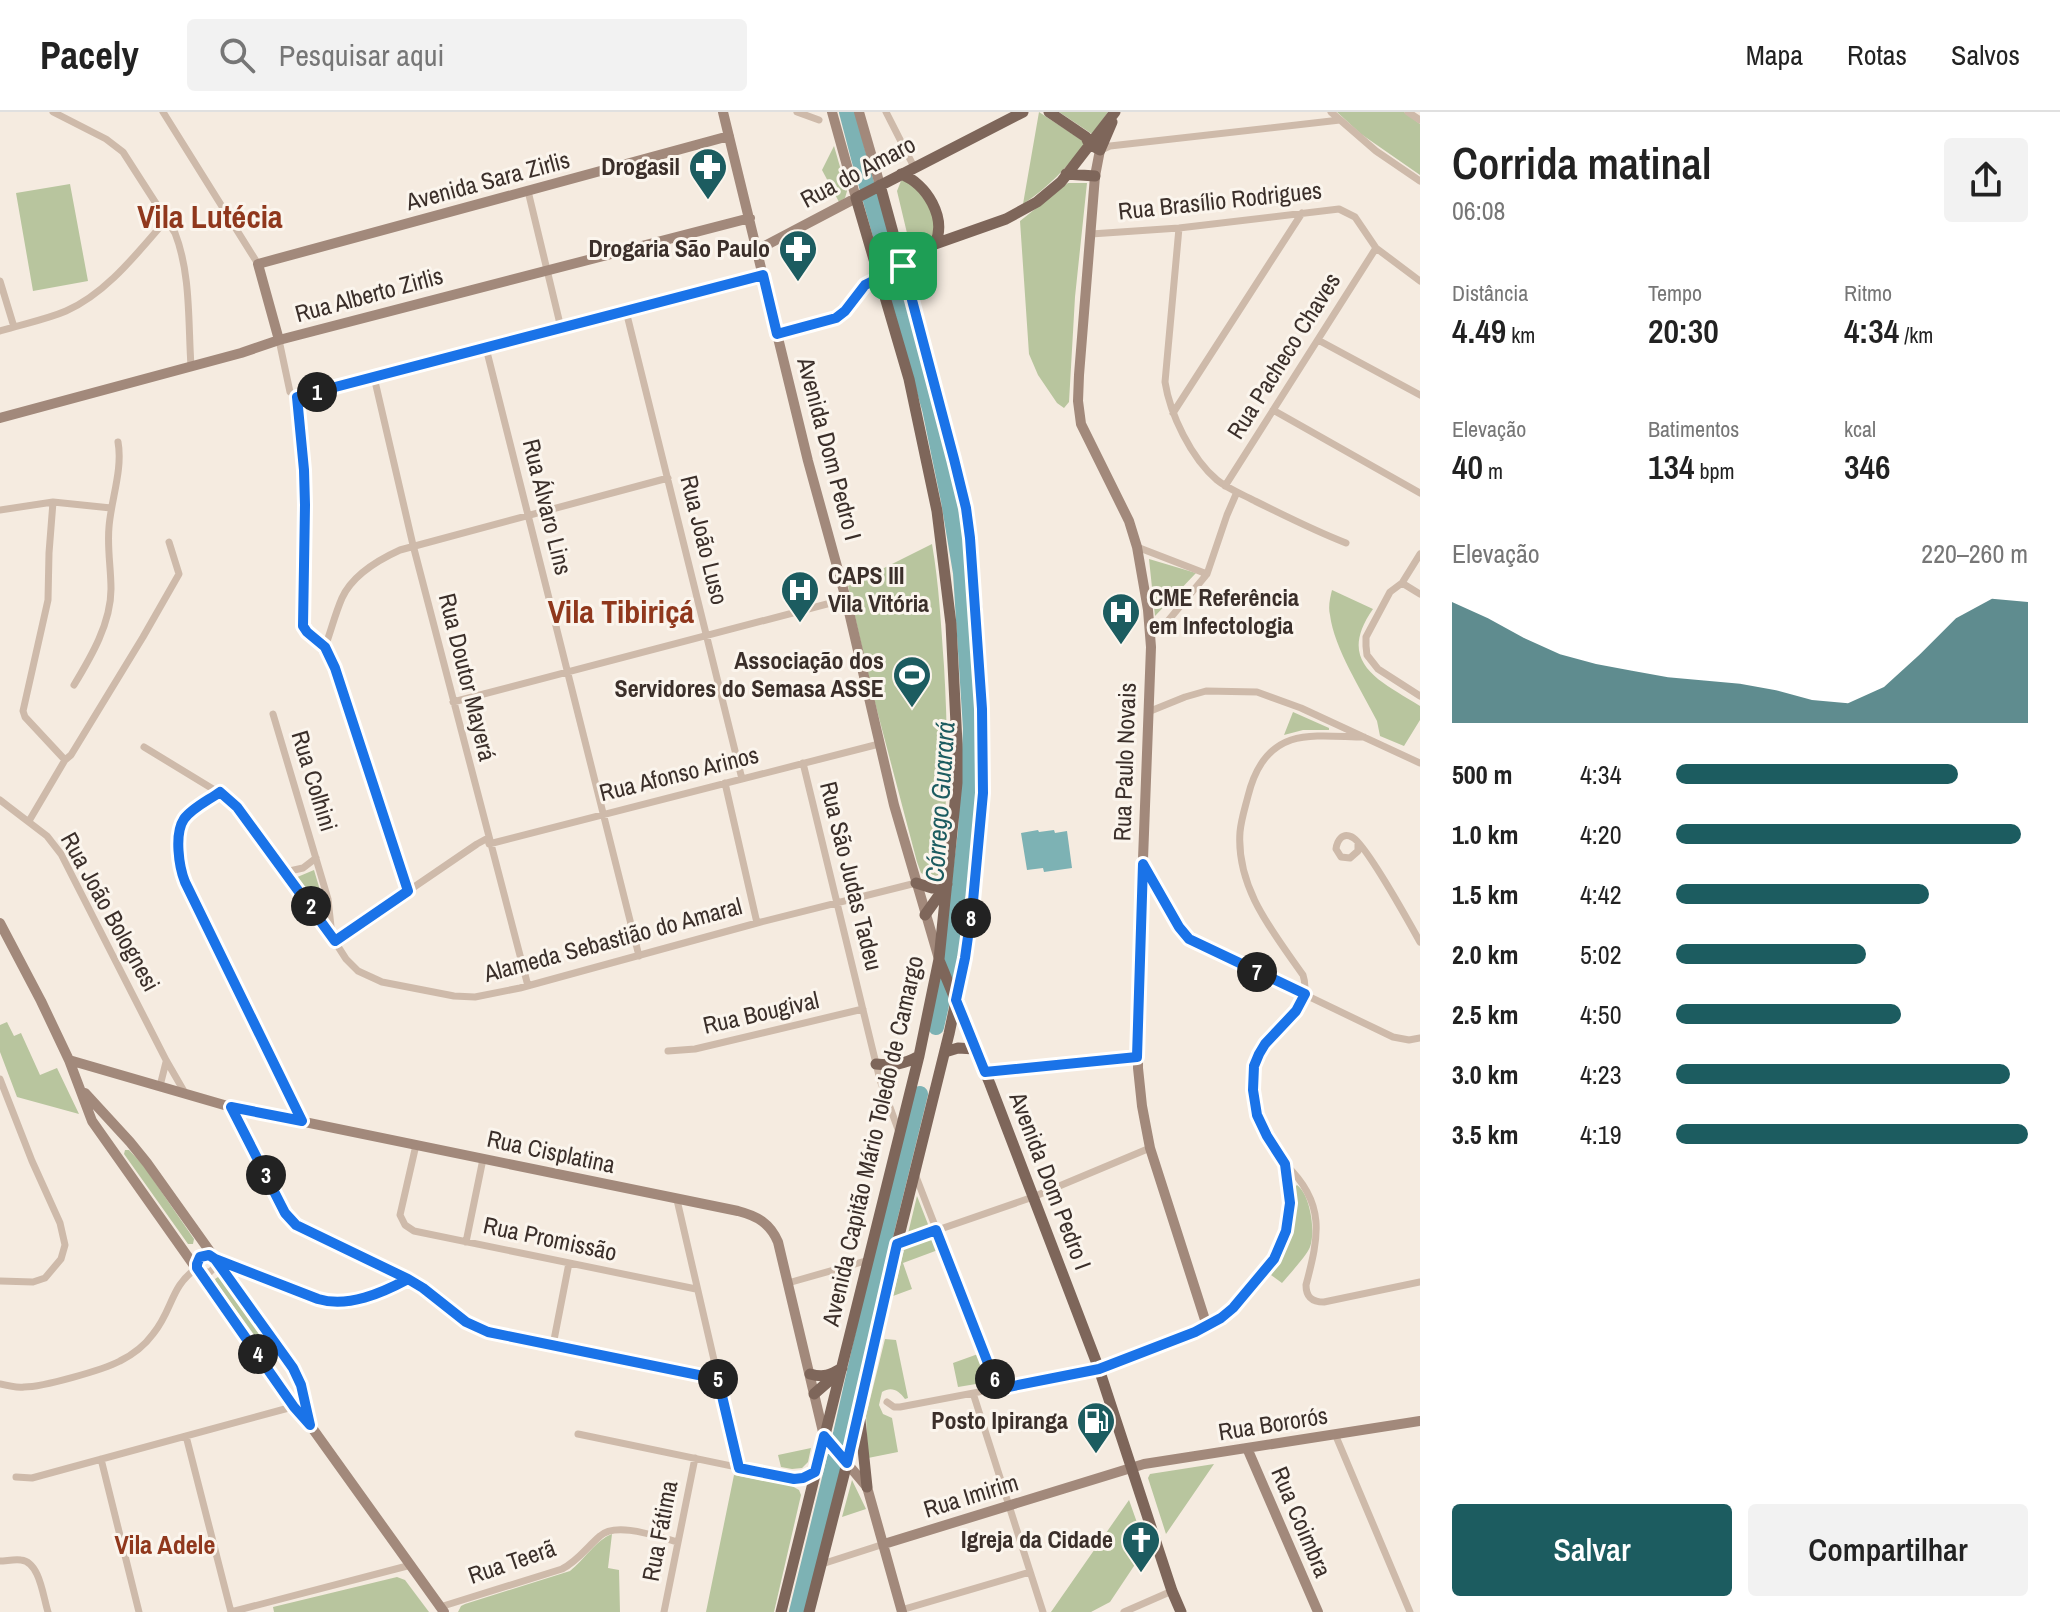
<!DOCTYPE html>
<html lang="pt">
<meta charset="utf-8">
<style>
body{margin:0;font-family:"Archivo Narrow",sans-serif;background:#f2f2f2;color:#222;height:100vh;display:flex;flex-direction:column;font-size:30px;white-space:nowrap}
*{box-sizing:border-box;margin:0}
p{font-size:26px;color:#767676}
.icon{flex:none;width:44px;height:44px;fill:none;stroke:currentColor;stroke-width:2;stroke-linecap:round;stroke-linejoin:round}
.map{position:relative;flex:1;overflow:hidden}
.sheet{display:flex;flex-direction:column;background:#fff;width:640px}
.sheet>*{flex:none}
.pin{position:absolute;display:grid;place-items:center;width:68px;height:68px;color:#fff;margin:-34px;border-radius:16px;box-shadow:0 4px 12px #0006}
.km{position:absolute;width:40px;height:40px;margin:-20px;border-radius:50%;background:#222;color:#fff;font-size:22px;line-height:40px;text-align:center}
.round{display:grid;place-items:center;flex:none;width:84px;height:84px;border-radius:8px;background:#f2f2f2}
.summary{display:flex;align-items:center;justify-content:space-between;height:136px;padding:0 32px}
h1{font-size:44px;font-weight:600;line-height:60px}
.metrics{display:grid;grid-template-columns:repeat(3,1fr);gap:12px;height:136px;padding:8px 32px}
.metrics div{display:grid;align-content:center}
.metrics b{font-size:34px;font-weight:600}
.metrics small{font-size:22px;font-weight:400}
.metrics p{font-size:22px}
.chart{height:224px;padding:16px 32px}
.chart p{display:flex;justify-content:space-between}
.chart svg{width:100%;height:144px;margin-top:8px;fill:#1c5c60;opacity:.7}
.cta{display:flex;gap:16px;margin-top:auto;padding:16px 32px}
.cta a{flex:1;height:92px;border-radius:8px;background:#1c5c60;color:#fff;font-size:32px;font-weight:600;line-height:92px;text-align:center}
.cta a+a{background:#f2f2f2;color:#222}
ul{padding:0 32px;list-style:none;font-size:26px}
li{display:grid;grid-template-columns:128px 96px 1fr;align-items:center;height:60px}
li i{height:20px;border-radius:10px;background:#1c5c60}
header{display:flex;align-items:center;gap:48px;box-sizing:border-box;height:112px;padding:0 40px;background:#fff;border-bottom:2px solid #e0e0e0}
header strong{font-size:38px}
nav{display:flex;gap:44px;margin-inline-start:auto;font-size:28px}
.search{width:560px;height:72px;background:#f2f2f2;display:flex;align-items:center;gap:20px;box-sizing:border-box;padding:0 28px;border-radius:8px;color:#767676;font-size:30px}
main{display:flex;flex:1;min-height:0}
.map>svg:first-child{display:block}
.green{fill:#b8c59e}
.water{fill:#7db2b4}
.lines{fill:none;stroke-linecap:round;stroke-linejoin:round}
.river{stroke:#7db2b4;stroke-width:16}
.street{stroke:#cebaaa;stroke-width:7}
.secondary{stroke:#a2897b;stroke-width:10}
.primary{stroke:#7e665a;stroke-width:11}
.route-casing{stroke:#fff;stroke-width:16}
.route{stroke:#1a73e8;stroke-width:10}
.labels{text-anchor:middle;stroke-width:6;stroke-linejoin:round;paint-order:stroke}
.poi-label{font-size:24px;font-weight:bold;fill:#3b2f2a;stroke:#fbf5ed;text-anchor:end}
.street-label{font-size:24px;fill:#3b2f2a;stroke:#fbf5ed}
.water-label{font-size:26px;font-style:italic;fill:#1c5c60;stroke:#fbf5ed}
.neighbourhood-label{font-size:26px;font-weight:bold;fill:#90381d;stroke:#fbf5ed}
.district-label{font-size:32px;font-weight:bold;fill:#90381d;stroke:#fbf5ed}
</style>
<header>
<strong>Pacely</strong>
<div class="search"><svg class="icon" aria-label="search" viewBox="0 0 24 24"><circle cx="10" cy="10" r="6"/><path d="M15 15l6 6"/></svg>Pesquisar aqui</div>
<nav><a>Mapa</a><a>Rotas</a><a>Salvos</a></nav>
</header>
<main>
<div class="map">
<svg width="1420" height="1500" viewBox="0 0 1420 1500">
<rect width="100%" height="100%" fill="#f5ebe0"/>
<path class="green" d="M1039,0L1086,31C1067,55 1049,75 1023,92Z
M1059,0H1108L1092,22Z
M1337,0H1404L1420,12V63L1361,22Z
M834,34L847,79L845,86L839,90L822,58Z
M907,68L913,70L937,105L934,125L911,138L897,79L901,69Z
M1068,71H1087L1075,185L1069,290L1064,296L1057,291L1038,263L1029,242L1020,109Z
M70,72L88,169L33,179L16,81Z
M932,432C939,472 941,513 944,554C948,623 949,686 940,756L938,763L932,766L921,761L917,750L873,583L848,474Z
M1149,447L1196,461L1155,504Z
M1332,478L1373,497C1335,551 1380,569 1420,594V608L1404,634L1380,624L1377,609C1362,579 1334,536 1330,503C1328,495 1330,486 1332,478Z
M1293,600L1329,616V618H1303L1284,623Z
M314,758L325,795L323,799L320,798L295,766Z
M7,910L14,924L21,921L40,963L57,956L79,1002L17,985L0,940V913Z
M125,1038H129L143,1053L194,1127L193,1132H188L124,1042Z
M1297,1073C1310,1082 1316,1119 1310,1135C1307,1143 1289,1163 1282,1171L1271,1163C1291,1133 1297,1113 1293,1077Z
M917,1084L938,1138L903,1151L912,1177L893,1184Z
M218,1165L221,1166L275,1241L274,1246L270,1245L216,1170L215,1167Z
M885,1227L896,1228L908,1286L905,1287C899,1279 892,1274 882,1280L879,1293L883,1302L892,1306L898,1340L868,1346L866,1304Z
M978,1242L988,1270L958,1275L953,1251Z
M811,1336L808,1350L802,1356L792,1357L781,1355L778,1343Z
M1214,1352L1166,1422L1148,1366L1150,1362Z
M734,1363L792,1374L799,1378L801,1383L774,1500H706Z
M852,1368L866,1397L842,1405Z
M1129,1388L1146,1436L1110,1490L1091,1500H1051Z
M612,1422L608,1456L619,1458L620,1500H458L461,1494L465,1492L570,1459C584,1448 596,1428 612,1422Z
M397,1465L405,1468L429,1500H274L273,1495Z"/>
<path class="water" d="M1038,718L1039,720L1054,718L1055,721L1067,719L1072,756L1044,760L1043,756L1027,758L1021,721Z"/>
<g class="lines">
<path class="river" d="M847,0L859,46L930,297L949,389L961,461L971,617L966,719L948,862L936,915
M797,1500L841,1322L887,1116L920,982"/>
<path class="street" d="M53,0L106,27L123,40L175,121C191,162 188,210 191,254
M163,0L258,152
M797,0L819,8
M886,0L914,55
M1331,0L1376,39L1420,69
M1408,0L1420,8
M1101,38L1110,34L1340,8
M528,79L561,216
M1179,116L1165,270C1170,302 1191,346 1217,368C1228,377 1242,382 1255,389C1285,404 1315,419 1346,431
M1091,122L1179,116L1339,97L1355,105L1376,136L1420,169
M0,169L14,215
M626,199L742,667
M0,219C22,212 45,208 66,199C107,181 138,140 167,107
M279,228L290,280L297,285L304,358L305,393L303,514L307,520L325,535L335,556L408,779
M1318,228L1420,283
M486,236L639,844
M374,265L413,433L528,874
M297,285L763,163
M1273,298L1420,381
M1173,301L1302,101
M1225,374L1376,136
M0,398L53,390L111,396
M1137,435L1207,462
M1420,442L1402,471L1390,480L1366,525V534L1367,543L1378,557L1420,584
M1402,471L1420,482
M1151,523L1167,510L1207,462L1227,403L1237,380
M325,535C331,519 335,502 342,486C352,464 378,448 400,438L668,366
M74,573C91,545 111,511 111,477C111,456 107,436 109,415C111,388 123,357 118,330
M453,590L846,487
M1148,600L1185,585L1206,579L1257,580L1301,596L1420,651
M273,602L328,787L332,824
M144,635L231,688L316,800L346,847L358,859L382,870L454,884L475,885L520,876L757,811L916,771
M65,648L71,643L143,525L179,462L169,430
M803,651L880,968L899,1020
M725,671L757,811
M220,680C209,688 191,697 184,708C175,721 178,745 181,759L302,1009
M0,688L47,724L61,742L166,948L185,981
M29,709L65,648L25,605L23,599L48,488L49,441L53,390
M489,732L879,632
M1358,732V739L1350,746L1341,745L1336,737C1337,729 1342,720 1352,725C1365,731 1410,812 1420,830
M1143,752L1179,815L1189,827L1393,925L1409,928L1420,926
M285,760L303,756L316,746
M335,829L477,732L488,726
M668,939L695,937L863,897
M985,960L1137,945
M0,967L32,1049L60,1111L65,1133L61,1147L45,1166L33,1170L0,1169
M160,974L166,950
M231,995L285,1101L292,1111L423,1176L466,1210L498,1223L718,1267
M416,1033L400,1103L405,1113L414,1119L696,1177
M1286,1053C1326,1091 1319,1124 1306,1173C1306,1185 1312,1190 1324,1190L1420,1170
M915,1062L998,1277
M677,1088L739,1356
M466,1130L483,1047
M897,1132L1033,1085L1150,1036
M199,1157L203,1160H210L215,1155V1147
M788,1171L869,1148
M1207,1214C1243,1193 1283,1147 1290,1105C1292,1093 1289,1081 1287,1069C1287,1064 1286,1056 1284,1051C1281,1042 1273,1034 1268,1025C1257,1006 1251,984 1253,961C1258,922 1316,903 1303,863C1273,820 1236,776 1240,720C1241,708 1245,696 1248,684C1254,660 1265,637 1291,628C1313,621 1341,625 1364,625
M553,1233L569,1151
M0,1272C8,1274 16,1276 24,1275C43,1275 103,1258 120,1249C132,1243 145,1233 153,1222C173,1198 170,1174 197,1156L198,1148L204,1143L324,1189C354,1192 382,1181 408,1167
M973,1281L1043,1500
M887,1290L894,1295H900L1099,1257
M578,1322L794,1367L803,1366L815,1360
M1335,1322L1410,1500
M186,1324L231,1500
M101,1347L139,1500
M16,1365L32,1366L296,1294
M0,1449C6,1449 14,1447 21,1448C40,1450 43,1485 48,1500
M822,1452L884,1432
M440,1495L562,1457C578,1449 587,1435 600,1424C616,1409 658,1425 678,1430
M901,1498L1030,1460
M231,1500L411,1453
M664,1500L695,1346
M1124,1500L1172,1479"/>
<path class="secondary" d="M723,0L808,349L846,487L894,693L939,847
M859,0L880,73
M757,138L856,86L832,0
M777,222L839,205L862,176L878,165
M279,228L258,152L729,24
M0,306L241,241L279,228L750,106
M0,811L41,889L69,948L92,1009L294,1295L310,1313L444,1500
M69,948L231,995L738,1099C757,1104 770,1111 778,1130L824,1324L867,1375L902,1500
M85,981L130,1030L147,1051L293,1256L301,1273L310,1311
M1099,1257L1207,1214L1150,1036L1142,994L1138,956V880L1151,535L1148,498L1137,435L1129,409L1081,312L1078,289L1079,263L1095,64L1100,38
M1247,1336L1318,1500
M884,1432L1144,1352L1420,1309"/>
<path class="primary" d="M1049,0L1086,25L1089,32L1100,38L1112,10
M901,62C927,72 947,106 935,132
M1066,62L1095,64
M878,165L903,154L935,132L1006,107L1037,90L1061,70L1115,0
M916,771L932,776L947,772
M925,803L947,772
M939,848L990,972L1099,1257L1172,1479L1181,1500
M945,940L958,936L975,937
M876,952C893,954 905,952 919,944
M810,1262C824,1266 830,1263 842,1256
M814,1282L837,1262
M860,1308L867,1375
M781,1500L919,944L939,847L957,671V632L951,512L937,399L909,267L856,86L1023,0
M809,1500L847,1351L897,1132L949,922L965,846L973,789L983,681L982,597L977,497L966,396L942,300L880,73"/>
</g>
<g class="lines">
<g class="route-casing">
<path id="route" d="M903,154L865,173L845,199L836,206L777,222L763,163L297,285L304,358L305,393L303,514L307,520L325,535L335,556L408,779L335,829L237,695L220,680C209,688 192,696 184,707C174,722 179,755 185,770L302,1009L231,995L285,1101L296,1113L408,1167C382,1181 348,1196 318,1187L215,1147L293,1256L301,1273L310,1313L294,1295L197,1156V1152L200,1145L209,1143L215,1147L318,1187C348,1196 382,1181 408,1167L423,1176L466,1210L488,1220L718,1267L739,1356L794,1367L803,1366L815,1360L824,1324L847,1351L897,1132L936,1118L998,1277L1099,1257L1195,1220L1221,1206L1233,1196L1274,1147L1286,1119L1290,1091L1285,1052L1267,1024L1257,1003L1253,978L1254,954L1259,942L1265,932L1296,899L1305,882L1189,827L1179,815L1143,752L1137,945L985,960L956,888L965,846L973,789L983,681L982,597L970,426L966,396L954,347L903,154"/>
</g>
<use href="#route" class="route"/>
</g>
<defs>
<g id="pharmacy-pin" transform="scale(2)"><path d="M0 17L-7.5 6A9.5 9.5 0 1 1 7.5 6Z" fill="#1c5c60" stroke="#fbf5ed"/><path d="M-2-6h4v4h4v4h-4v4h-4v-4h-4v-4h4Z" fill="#fff"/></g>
<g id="hospital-pin" transform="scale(2)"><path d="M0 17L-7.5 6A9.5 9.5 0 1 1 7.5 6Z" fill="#1c5c60" stroke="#fbf5ed"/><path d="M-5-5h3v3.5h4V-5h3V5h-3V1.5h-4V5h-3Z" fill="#fff"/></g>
<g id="stadium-pin" transform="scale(2)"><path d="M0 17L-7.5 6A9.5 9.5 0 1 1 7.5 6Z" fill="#1c5c60" stroke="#fbf5ed"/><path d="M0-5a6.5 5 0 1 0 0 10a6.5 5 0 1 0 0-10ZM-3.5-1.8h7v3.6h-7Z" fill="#fff"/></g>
<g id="fuel-pin" transform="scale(2)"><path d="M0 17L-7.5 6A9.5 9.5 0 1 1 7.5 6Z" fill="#1c5c60" stroke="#fbf5ed"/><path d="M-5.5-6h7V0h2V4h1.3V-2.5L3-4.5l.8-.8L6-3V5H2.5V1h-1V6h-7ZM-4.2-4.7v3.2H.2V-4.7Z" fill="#fff"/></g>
<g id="church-pin" transform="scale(2)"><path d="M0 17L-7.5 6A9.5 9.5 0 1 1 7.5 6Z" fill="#1c5c60" stroke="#fbf5ed"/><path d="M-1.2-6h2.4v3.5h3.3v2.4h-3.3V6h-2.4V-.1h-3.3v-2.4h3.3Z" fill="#fff"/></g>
</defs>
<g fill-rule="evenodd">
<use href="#pharmacy-pin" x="708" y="55"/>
<use href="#pharmacy-pin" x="798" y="137"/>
<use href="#hospital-pin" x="800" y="478"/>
<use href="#hospital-pin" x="1121" y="500"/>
<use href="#stadium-pin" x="912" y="563"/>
<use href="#fuel-pin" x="1096" y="1309"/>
<use href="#church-pin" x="1141" y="1428"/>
</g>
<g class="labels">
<g class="poi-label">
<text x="680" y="63">Drogasil</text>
<text x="770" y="145">Drogaria São Paulo</text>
<text x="828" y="472" text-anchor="start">CAPS III<tspan x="828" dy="28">Vila Vitória</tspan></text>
<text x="1149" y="494" text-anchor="start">CME Referência<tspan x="1149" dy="28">em Infectologia</tspan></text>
<text x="884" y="557">Associação dos<tspan x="884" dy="28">Servidores do Semasa ASSE</tspan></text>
<text x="1068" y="1317">Posto Ipiranga</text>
<text x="1113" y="1436">Igreja da Cidade</text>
</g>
<g class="street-label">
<text transform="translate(858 60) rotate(-28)" y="8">Rua do Amaro</text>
<text transform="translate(488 69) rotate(-15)" y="8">Avenida Sara Zirlis</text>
<text transform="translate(1220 89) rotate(-6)" y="8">Rua Brasílio Rodrigues</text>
<text transform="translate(369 183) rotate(-15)" y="8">Rua Alberto Zirlis</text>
<text transform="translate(1284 244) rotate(-58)" y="8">Rua Pacheco Chaves</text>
<text transform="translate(829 337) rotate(75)" y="8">Avenida Dom Pedro I</text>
<text transform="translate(547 395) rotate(76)" y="8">Rua Álvaro Lins</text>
<text transform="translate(704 428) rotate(76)" y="8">Rua João Luso</text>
<text transform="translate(467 565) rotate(76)" y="8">Rua Doutor Mayerá</text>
<text transform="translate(1125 650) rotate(-88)" y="8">Rua Paulo Novais</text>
<text transform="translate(679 662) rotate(-14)" y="8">Rua Afonso Arinos</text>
<text transform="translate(314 669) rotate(73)" y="8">Rua Colhini</text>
<text transform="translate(851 764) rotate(76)" y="8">Rua São Judas Tadeu</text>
<text transform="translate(110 800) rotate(61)" y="8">Rua João Bolognesi</text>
<text transform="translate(613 828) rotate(-15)" y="8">Alameda Sebastião do Amaral</text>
<text transform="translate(761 901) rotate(-13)" y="8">Rua Bougival</text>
<text transform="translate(873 1029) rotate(-77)" y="8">Avenida Capitão Mário Toledo de Camargo</text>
<text transform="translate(551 1040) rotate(12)" y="8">Rua Cisplatina</text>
<text transform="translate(1050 1069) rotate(69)" y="8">Avenida Dom Pedro I</text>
<text transform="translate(550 1127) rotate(12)" y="8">Rua Promissão</text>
<text transform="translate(1273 1312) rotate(-9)" y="8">Rua Bororós</text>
<text transform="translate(971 1384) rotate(-17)" y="8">Rua Imirim</text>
<text transform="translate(1301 1410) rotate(67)" y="8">Rua Coimbra</text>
<text transform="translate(660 1419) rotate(-79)" y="8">Rua Fátima</text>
<text transform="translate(512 1450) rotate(-19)" y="8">Rua Teerã</text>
</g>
<g class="water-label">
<text transform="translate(940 690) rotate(-86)" y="9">Córrego Guarará</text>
</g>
<g class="neighbourhood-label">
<text x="165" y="1442">Vila Adele</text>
</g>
<g class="district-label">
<text x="210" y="116">Vila Lutécia</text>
<text x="621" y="511">Vila Tibiriçá</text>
</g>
</g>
</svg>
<div class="pin" style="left:903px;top:154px;background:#1e9e55"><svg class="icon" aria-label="arrive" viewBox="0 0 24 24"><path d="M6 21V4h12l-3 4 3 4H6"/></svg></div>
<b class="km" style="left:317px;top:280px">1</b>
<b class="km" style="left:311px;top:794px">2</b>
<b class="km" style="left:266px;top:1063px">3</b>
<b class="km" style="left:258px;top:1242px">4</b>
<b class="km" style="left:718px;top:1267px">5</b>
<b class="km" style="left:995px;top:1267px">6</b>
<b class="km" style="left:1257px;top:860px">7</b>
<b class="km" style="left:971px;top:806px">8</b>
</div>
<section class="sheet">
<div class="summary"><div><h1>Corrida matinal</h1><p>06:08</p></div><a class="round"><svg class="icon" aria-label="share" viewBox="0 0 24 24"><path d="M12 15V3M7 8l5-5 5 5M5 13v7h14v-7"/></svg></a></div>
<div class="metrics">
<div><p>Distância</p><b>4.49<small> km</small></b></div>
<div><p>Tempo</p><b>20:30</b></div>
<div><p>Ritmo</p><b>4:34<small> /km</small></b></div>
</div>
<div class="metrics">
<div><p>Elevação</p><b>40<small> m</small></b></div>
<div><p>Batimentos</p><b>134<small> bpm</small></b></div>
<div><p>kcal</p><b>346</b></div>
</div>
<div class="chart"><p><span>Elevação</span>220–260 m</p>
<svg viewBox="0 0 160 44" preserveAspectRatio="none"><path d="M0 44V7L10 12L20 18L30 23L40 26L50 28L60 30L70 31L80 32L90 34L100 37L110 38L120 33L130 23L140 12L150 6L160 7V44z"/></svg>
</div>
<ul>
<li><b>500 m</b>4:34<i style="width:80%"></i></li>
<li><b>1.0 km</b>4:20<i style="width:98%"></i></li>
<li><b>1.5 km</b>4:42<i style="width:72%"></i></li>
<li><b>2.0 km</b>5:02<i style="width:54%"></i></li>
<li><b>2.5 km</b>4:50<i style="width:64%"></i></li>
<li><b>3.0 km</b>4:23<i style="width:95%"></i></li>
<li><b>3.5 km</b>4:19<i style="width:100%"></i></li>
</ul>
<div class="cta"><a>Salvar</a><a>Compartilhar</a></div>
</section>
</main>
